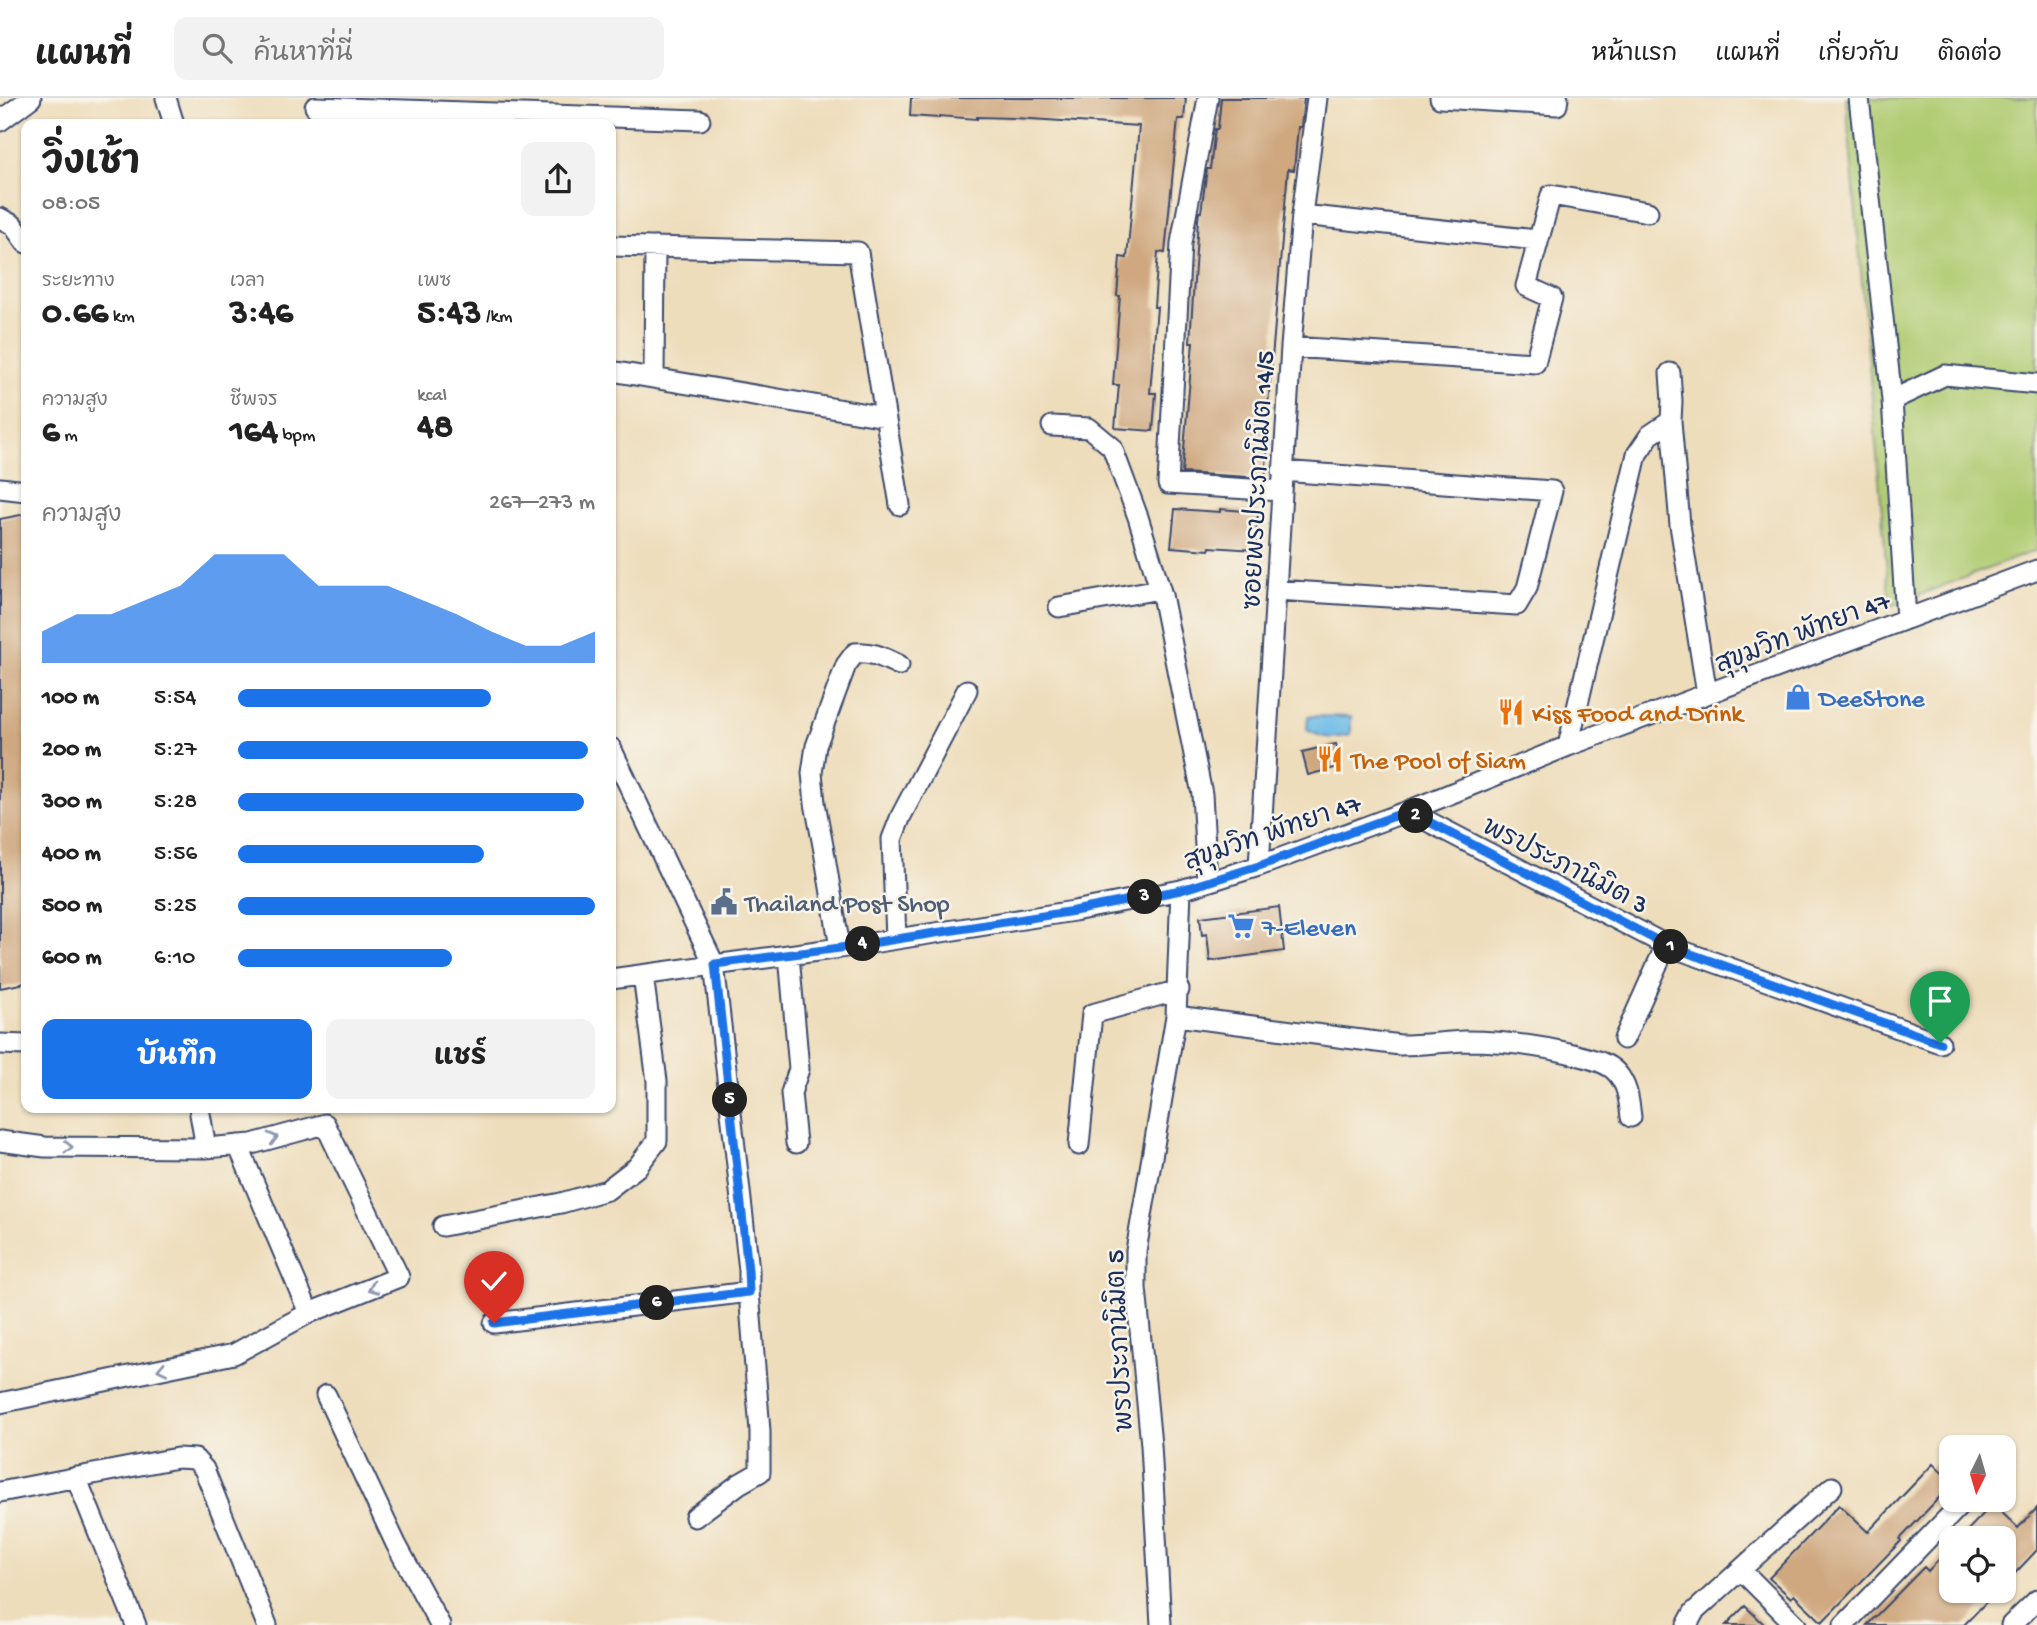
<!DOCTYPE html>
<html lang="th">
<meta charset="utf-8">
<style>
body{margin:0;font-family:"Gochi Hand","Playpen Sans Thai",sans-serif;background:#f2f2f2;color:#222;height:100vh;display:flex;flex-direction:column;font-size:26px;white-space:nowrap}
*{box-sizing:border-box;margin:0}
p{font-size:23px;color:#767676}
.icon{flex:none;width:38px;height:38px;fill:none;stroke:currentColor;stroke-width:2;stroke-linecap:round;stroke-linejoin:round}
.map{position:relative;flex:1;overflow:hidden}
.sheet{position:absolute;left:21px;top:21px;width:595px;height:994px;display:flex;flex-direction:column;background:#fff;border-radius:14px;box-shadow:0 2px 5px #0004}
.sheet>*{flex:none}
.needle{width:46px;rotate:185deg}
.controls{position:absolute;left:1939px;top:1337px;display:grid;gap:14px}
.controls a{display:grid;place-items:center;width:77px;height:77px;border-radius:14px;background:#fff;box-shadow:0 2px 5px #0004;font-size:35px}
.pin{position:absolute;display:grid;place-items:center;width:60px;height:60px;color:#fff;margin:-72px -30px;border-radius:50% 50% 50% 0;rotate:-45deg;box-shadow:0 0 7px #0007}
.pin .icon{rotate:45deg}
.km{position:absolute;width:35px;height:35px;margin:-18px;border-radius:50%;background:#222;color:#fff;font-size:19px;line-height:35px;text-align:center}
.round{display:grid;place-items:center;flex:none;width:74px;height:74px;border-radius:14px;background:#f2f2f2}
.summary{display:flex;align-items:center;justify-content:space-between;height:119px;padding:0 21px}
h1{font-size:38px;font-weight:700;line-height:52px}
.metrics{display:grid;grid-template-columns:repeat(3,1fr);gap:10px;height:119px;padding:7px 21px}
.metrics div{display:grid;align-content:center}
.metrics b{font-size:35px;font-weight:700}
.metrics small{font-size:19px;font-weight:400}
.metrics p{font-size:19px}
.chart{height:196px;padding:14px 21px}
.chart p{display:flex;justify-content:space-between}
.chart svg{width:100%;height:126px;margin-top:7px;fill:#1a73e8;opacity:.7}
.cta{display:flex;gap:14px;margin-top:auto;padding:14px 21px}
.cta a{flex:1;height:80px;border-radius:14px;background:#1a73e8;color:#fff;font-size:28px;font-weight:700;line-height:80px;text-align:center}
.cta a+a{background:#f2f2f2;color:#222}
ul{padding:0 21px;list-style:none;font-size:23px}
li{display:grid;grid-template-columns:112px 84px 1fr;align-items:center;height:52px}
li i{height:18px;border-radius:9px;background:#1a73e8}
header{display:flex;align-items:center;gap:42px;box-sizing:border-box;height:98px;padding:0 35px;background:#fff;border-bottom:2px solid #e0e0e0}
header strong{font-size:33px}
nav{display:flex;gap:38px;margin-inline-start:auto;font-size:24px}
.search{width:490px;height:63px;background:#f2f2f2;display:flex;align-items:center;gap:18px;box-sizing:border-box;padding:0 24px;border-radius:14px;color:#767676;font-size:26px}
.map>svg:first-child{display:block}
.green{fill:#b0cc73;stroke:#667e68;stroke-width:2}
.water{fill:#6cbbe6;stroke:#4475a2;stroke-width:2}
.building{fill:#cfa880}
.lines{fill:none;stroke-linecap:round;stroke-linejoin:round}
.minor-casing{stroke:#3b496c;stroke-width:23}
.minor{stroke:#fff;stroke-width:19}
.oneway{stroke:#8d97ae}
.route-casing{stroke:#fff;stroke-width:14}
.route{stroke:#1a73e8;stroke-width:9}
.labels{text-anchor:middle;stroke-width:5;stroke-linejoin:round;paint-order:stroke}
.street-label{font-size:26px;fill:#1b2f5e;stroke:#f7f3e8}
.shop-label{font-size:26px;fill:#366cbe;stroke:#f7f3e8;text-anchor:start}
.food-label{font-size:26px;fill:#c56008;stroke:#f7f3e8;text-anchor:start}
.service-label{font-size:26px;fill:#4e5e75;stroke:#f7f3e8;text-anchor:start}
</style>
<header>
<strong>แผนที่</strong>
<div class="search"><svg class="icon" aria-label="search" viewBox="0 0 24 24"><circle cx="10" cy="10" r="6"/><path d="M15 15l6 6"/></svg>ค้นหาที่นี่</div>
<nav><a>หน้าแรก</a><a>แผนที่</a><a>เกี่ยวกับ</a><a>ติดต่อ</a></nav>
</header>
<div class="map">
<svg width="2037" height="1527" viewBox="0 0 2037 1527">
<rect width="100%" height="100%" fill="#f7f3e8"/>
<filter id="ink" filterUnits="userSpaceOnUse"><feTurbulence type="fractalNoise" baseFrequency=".0143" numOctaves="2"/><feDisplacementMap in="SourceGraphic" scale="14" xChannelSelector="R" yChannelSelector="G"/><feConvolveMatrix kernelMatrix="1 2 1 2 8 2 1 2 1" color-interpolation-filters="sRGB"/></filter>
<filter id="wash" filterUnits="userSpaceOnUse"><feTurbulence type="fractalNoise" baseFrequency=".00686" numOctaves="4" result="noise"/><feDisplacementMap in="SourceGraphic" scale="28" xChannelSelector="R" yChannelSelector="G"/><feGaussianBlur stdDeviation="1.57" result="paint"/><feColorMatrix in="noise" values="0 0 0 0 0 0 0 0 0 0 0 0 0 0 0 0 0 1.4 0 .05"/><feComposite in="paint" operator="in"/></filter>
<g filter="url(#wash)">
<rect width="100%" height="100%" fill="#edb"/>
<path class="green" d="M1846,0H2037V452L1890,508Z"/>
<path class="water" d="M1308,618L1351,619V637C1331,641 1325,641 1307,632Z"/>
<g id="blocks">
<path class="building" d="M911,0H1186L1184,21H1178L1165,155L1158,154L1154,209H1157L1150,295H1156L1153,333L1115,330L1119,287H1113L1120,198H1117L1120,159L1127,160L1139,28L1015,20L977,19V21L939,18V20L910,18Z
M1221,0H1304L1301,29H1298L1294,72L1288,71L1265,344H1268L1265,380L1182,375L1193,244H1190L1198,122L1199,114H1201L1207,71H1210L1215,31H1218Z
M1175,411L1220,414V411L1258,414L1255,452L1210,449L1209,452L1171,449Z
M26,416V885L0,890V421Z
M1336,646L1342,668L1308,677L1302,654Z
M1279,809L1284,853L1210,863L1207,836L1202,837L1200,819Z
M1933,1366L1951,1383V1387L1900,1441L1901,1443L1822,1524L1794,1497L1791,1500L1769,1480L1839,1407L1868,1434Z
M1993,1406L2018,1430L2037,1410V1452L2004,1487V1440H1960Z
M1951,1449V1493H1997L1964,1527H1867L1924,1469L1928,1473Z
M1745,1508L1765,1527H1726Z"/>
</g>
</g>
<g filter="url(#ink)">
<use href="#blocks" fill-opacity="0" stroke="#3b496c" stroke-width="2"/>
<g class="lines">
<g class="minor-casing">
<path id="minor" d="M166,0L174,26
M1208,0L1181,145L1168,386L1282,393
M1440,0L1557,7L1558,0
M1859,0L1892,302L1906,521
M315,9L700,22
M0,23L31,0
M1302,117L1537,142
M0,120L13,127L26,145
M611,148L858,154L900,407
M1291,249L1535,265L1552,200L1526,188L1551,97L1648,114
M611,273L885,319
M1670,275L1672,303L1671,323L1680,427L1707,596
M654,280L655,149
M1892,302L1945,277L2037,286
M1052,328L1089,330L1112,349L1138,419L1162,497L1202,696L1207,783
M0,390L26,393
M1276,492L1517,507L1527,490L1552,393L1282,373
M1059,509L1160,491
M1568,648L1637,356L1650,337L1671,323
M1408,713L1666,847L1940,945
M1259,768L1291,249L1302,117L1317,0
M896,840L892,741L901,718L967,592
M840,850L824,753L815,705L812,675L816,648L846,567L855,555C872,553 884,560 899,567
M789,857L799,971L791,995L796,1045
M611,881L840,850L1074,813L1181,792L1259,768L1408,713L1568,648L2037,472
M1176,918L1400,947C1422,947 1443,944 1465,943C1503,943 1541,948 1577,957C1590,961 1607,964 1616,974C1628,987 1629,1003 1631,1019
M1624,941L1666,847
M0,946L26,947
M199,1010L206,1050
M0,1043L45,1049L206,1050L252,1046L325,1026L399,1179L309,1215L234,1256L0,1305
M238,1047L309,1215
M1079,1047L1092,916L1179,892
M443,1128L561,1105L607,1092L637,1069L657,1043V983L643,877
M494,1225L749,1194V1172L714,866L611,650
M326,1297L396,1446L440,1527
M76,1379L136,1527
M0,1394L177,1360L195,1361L204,1371L267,1527
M695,1419L739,1386L760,1374V1333L749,1194
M1741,1472L1796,1527
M1161,1527L1151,1347L1136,1190V1153L1176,918L1181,792
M1687,1527L1694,1514L1832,1389
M1844,1527L1965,1402
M2011,1527L2037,1502"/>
</g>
<use href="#minor" class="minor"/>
</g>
<defs><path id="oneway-chevron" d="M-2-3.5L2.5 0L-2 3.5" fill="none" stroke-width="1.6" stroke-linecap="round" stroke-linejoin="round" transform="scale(1.75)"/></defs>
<g class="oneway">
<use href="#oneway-chevron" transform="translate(273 1040) rotate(-15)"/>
<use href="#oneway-chevron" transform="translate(68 1049)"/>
<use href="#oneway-chevron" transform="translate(373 1190) rotate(158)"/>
<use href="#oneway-chevron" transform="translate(162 1271) rotate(168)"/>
</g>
</g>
<g class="lines" filter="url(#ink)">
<g class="route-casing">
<path id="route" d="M494,1225L749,1194L748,1172L715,866L840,850L1074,813L1181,792L1259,768L1408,713L1666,847L1940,945"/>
</g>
<use href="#route" class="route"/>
</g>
<defs>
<g id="shop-bare" transform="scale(2.1)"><path d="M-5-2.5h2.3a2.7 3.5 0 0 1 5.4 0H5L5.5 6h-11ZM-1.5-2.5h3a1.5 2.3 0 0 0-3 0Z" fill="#3f7fe0" stroke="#f7f3e8" stroke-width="2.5" paint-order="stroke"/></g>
<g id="restaurant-bare" transform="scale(2.1)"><path d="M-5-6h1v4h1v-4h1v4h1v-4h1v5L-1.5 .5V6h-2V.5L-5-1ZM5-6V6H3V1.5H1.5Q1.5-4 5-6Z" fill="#e8710a" stroke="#f7f3e8" stroke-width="2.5" paint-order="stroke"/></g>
<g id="civic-bare" transform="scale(2.1)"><path d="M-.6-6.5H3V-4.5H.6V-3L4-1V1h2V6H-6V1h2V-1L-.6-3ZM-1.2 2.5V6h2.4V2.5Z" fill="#5c6f8a" stroke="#f7f3e8" stroke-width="2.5" paint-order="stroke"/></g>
<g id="supermarket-bare" transform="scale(2.1)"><path d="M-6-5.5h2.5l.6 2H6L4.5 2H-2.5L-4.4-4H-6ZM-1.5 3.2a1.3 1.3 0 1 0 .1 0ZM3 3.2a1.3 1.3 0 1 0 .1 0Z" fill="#3f7fe0" stroke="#f7f3e8" stroke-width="2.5" paint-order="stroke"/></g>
</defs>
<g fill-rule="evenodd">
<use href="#shop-bare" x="1798" y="599"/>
<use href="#restaurant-bare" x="1511" y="614"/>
<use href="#restaurant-bare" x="1330" y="661"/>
<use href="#civic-bare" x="724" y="804"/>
<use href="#supermarket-bare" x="1241" y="828"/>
</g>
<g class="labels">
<g class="street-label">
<text transform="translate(1257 382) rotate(-87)" y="9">ซอยพรประภานิมิต 14/5</text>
<text transform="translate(1802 533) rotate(-21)" y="9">สุขุมวิท พัทยา 47</text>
<text transform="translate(1272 733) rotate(-19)" y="9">สุขุมวิท พัทยา 47</text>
<text transform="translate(1566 766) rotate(27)" y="9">พรประภานิมิต 3</text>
<text transform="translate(1118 1243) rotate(-93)" y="9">พรประภานิมิต 5</text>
</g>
<g class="shop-label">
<text x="1819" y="608">DeeStone</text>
<text x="1262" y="837">7-Eleven</text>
</g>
<g class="food-label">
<text x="1532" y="623">Kiss Food and Drink</text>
<text x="1351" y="670">The Pool of Siam</text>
</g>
<g class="service-label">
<text x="745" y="813">Thailand Post Shop</text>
</g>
</g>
</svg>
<div class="controls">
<a><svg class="needle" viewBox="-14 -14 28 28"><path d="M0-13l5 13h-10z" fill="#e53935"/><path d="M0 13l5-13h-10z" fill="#767676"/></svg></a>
<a><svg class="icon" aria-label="locate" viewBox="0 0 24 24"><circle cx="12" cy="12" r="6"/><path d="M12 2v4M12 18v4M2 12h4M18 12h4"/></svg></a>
</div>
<div class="pin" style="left:1940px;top:945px;background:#1e9e55"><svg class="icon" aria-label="arrive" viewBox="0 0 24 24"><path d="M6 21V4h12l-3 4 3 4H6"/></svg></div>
<div class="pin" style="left:494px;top:1225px;background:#d93025"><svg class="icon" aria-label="check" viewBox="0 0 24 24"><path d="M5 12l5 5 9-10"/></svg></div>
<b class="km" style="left:1671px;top:849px">1</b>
<b class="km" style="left:1416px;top:718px">2</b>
<b class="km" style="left:1145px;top:799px">3</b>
<b class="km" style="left:863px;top:846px">4</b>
<b class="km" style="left:730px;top:1002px">5</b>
<b class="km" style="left:657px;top:1205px">6</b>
<section class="sheet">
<div class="summary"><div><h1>วิ่งเช้า</h1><p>08:05</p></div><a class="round"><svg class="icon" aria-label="share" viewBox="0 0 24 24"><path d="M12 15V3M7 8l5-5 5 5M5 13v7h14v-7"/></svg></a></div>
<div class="metrics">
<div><p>ระยะทาง</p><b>0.66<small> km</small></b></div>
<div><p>เวลา</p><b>3:46</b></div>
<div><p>เพซ</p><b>5:43<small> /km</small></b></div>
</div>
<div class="metrics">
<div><p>ความสูง</p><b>6<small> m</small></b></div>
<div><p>ชีพจร</p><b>164<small> bpm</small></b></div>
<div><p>kcal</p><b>48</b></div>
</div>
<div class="chart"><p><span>ความสูง</span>267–273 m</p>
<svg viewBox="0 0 160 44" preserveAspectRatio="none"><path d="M0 44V33L10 27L20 27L30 22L40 17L50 6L60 6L70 6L80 17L90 17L100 17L110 22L120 27L130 33L140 38L150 38L160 33V44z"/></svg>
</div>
<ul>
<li><b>100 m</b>5:54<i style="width:71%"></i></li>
<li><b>200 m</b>5:27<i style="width:98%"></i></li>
<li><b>300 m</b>5:28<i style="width:97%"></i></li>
<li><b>400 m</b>5:56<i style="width:69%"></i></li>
<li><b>500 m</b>5:25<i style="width:100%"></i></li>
<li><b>600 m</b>6:10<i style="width:60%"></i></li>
</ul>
<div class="cta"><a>บันทึก</a><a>แชร์</a></div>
</section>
</div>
